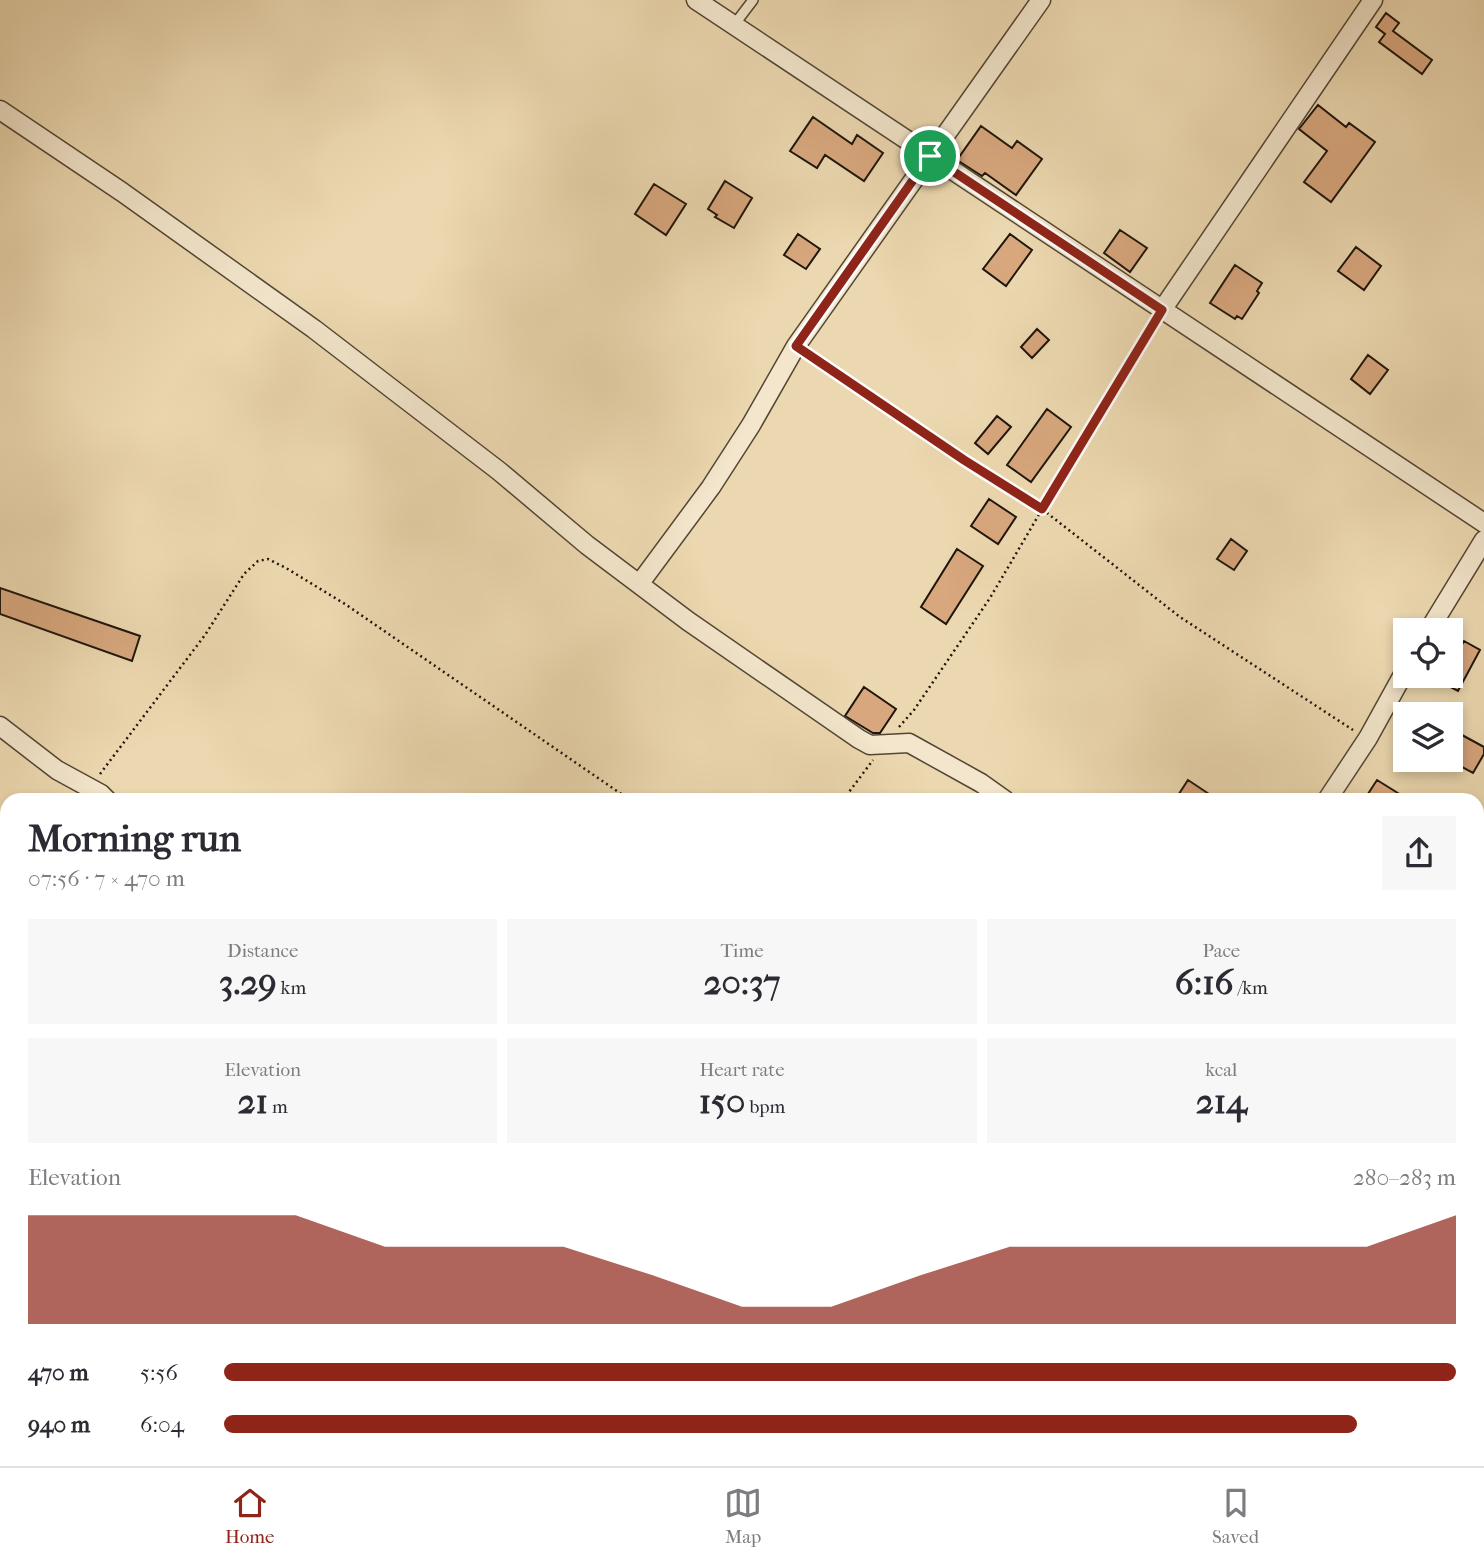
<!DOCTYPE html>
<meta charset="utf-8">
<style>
body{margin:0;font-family:"IM FELL French Canon",serif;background:#f7f7f7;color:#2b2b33;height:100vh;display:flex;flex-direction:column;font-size:26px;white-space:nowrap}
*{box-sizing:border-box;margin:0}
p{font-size:23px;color:#7c7c81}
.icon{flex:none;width:38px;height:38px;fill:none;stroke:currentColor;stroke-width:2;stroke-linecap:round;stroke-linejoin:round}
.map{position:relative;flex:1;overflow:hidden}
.side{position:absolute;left:0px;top:793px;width:1484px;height:674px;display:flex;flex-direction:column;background:#fff;border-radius:21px 21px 0 0;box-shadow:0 4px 10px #0003}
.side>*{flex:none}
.fabs{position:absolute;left:1393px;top:618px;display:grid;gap:14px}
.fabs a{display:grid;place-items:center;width:70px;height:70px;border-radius:0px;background:#fff;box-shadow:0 4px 10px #0003;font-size:35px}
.pin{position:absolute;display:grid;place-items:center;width:60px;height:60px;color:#fff;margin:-30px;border:4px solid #fff;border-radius:50%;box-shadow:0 2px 7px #0007}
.round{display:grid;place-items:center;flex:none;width:74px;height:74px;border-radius:0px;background:#f7f7f7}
.headline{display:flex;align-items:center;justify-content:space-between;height:119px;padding:0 28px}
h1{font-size:38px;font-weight:800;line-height:52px}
.stats{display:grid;grid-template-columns:repeat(3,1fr);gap:10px;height:119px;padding:7px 28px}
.stats div{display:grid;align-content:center;border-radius:0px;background:#f7f7f7;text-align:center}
.stats b{font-size:35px;font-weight:800}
.stats small{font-size:19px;font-weight:400}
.stats p{font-size:19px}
.chart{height:196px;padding:14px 28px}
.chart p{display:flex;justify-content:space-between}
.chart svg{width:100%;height:126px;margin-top:7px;fill:#8f2418;opacity:.7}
ul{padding:0 28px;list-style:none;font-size:23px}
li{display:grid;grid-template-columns:112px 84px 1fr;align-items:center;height:52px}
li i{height:18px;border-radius:9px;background:#8f2418}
.dock{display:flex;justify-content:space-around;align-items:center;height:98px;border-top:2px solid #e1e1e2;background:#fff;font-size:19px;color:#7c7c81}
.dock a{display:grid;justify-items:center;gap:4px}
.dock .current{color:#8f2418}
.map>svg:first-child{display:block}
.building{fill:#d8a77e;stroke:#1e150b;stroke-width:2}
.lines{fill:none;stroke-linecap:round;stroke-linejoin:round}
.lane-casing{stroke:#524634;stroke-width:12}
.street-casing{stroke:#524634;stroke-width:21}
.path{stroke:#1e150b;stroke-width:2.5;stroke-dasharray:2 3.5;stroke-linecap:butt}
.lane{stroke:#f3e6cc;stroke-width:9}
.street{stroke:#f3e6cc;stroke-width:18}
.route-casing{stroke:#fff;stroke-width:14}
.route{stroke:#8f2418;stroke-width:9}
</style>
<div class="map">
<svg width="1484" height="1466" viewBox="0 0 1484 1466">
<rect width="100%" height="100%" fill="#ecd8b0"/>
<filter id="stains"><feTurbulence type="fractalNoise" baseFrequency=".00286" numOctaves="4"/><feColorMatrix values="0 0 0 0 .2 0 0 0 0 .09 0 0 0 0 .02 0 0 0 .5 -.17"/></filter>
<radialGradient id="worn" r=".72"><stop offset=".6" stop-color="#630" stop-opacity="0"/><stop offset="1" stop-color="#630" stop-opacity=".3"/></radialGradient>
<path class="building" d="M1386,13L1399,23L1393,31L1432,60L1422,74L1379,42L1385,34L1376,27Z
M1318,105L1346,127L1349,123L1375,142L1331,202L1304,182L1327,151L1299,129Z
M813,117L852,144L857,135L883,153L864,181L825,155L817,168L790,151Z
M981,126L1012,148L1017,141L1042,159L1016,195L985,173L982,176L957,160Z
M725,181L752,198L734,228L715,217L717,215L708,209Z
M654,184L686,204L666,235L635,214Z
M1120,230L1147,248L1130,272L1104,253Z
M798,234L820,249L806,269L784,255Z
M1010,234L1032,250L1006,286L983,269Z
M1356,247L1381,266L1364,290L1338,271Z
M1235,265L1262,283L1257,291L1259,293L1242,319L1237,316L1235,319L1210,303Z
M1037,329L1049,340L1032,358L1021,347Z
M1368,355L1388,370L1370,394L1351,379Z
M1047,409L1071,427L1031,482L1007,465Z
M997,416L1011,427L988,454L975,443Z
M989,499L1016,517L998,544L971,526Z
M1231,539L1247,551L1234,570L1217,559Z
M957,549L983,566L946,624L921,607Z
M0,588L140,636L132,661L0,614Z
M1464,641L1480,650L1458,691L1429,676H1451V664Z
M864,687L896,709L880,733H873L845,716Z
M1451,729L1484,747V754L1473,773L1451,761Z
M1188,780L1218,800H1175Z
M1377,780L1409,800H1364Z"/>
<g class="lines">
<g class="lane-casing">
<path id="lane" d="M734,25L753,0"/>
</g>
<g class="street-casing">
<path id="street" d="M696,0L1484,523
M0,110L122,192L314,329L499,471L587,545L688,621L859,739L870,745L909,743L981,783L1005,800
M1162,310L1373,0
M640,583L711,487L751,425L796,346L1041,0
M1429,630L1484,540
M0,726L57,770L101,794L107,800
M1327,800L1368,738L1405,671
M1477,1018L1484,1022
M1477,1125L1484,1129
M1477,1244L1484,1234
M952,1460L961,1466
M1319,1466L1323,1460"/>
</g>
<path class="path" d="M809,354L964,460L1042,509L1180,617L1353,730
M899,727L914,710L990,598L1095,419L1153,325
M100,774L205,635L244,574L258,561L268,559L286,568L345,604L630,800
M843,800L873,760
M0,905L7,895
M0,1057L7,1061
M601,1460L610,1466
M1228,1460L1236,1466
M902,1466L906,1460"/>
<use href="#lane" class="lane"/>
<use href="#street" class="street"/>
</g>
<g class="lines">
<g class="route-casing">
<path id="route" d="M930,156L1162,310L1042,509L964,460L796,346Z"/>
</g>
<use href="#route" class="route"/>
</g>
<rect width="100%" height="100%" filter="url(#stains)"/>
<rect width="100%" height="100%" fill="url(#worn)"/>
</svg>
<div class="fabs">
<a><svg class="icon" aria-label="locate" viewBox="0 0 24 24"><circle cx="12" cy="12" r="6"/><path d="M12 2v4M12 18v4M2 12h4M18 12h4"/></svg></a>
<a><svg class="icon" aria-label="layers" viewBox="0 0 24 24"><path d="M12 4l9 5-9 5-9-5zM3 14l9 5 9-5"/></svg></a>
</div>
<div class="pin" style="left:930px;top:156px;background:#1e9e55"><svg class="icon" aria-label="arrive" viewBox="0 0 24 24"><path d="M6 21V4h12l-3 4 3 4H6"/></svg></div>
<section class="side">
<div class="headline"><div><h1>Morning run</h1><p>07:56 · 7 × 470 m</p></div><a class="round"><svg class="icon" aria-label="share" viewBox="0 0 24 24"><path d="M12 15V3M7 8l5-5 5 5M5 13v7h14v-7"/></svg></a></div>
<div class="stats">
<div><p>Distance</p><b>3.29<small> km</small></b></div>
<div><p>Time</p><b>20:37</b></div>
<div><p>Pace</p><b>6:16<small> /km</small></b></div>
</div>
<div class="stats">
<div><p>Elevation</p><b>21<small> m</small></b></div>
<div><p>Heart rate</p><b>150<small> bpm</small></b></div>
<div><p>kcal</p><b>214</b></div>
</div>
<div class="chart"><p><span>Elevation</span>280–283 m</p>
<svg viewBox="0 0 160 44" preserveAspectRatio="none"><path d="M0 44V6L10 6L20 6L30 6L40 17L50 17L60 17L70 27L80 38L90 38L100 27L110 17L120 17L130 17L140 17L150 17L160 6V44z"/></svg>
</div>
<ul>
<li><b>470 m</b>5:56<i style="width:100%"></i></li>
<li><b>940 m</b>6:04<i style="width:92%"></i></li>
</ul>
</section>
</div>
<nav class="dock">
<a class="current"><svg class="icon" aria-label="home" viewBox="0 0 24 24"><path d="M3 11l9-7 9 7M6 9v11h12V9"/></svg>Home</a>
<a><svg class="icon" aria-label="map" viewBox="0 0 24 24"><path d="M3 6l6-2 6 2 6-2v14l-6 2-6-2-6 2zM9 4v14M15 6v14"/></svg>Map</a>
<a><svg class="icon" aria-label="saved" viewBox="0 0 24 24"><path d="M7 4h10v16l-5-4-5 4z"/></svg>Saved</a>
</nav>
